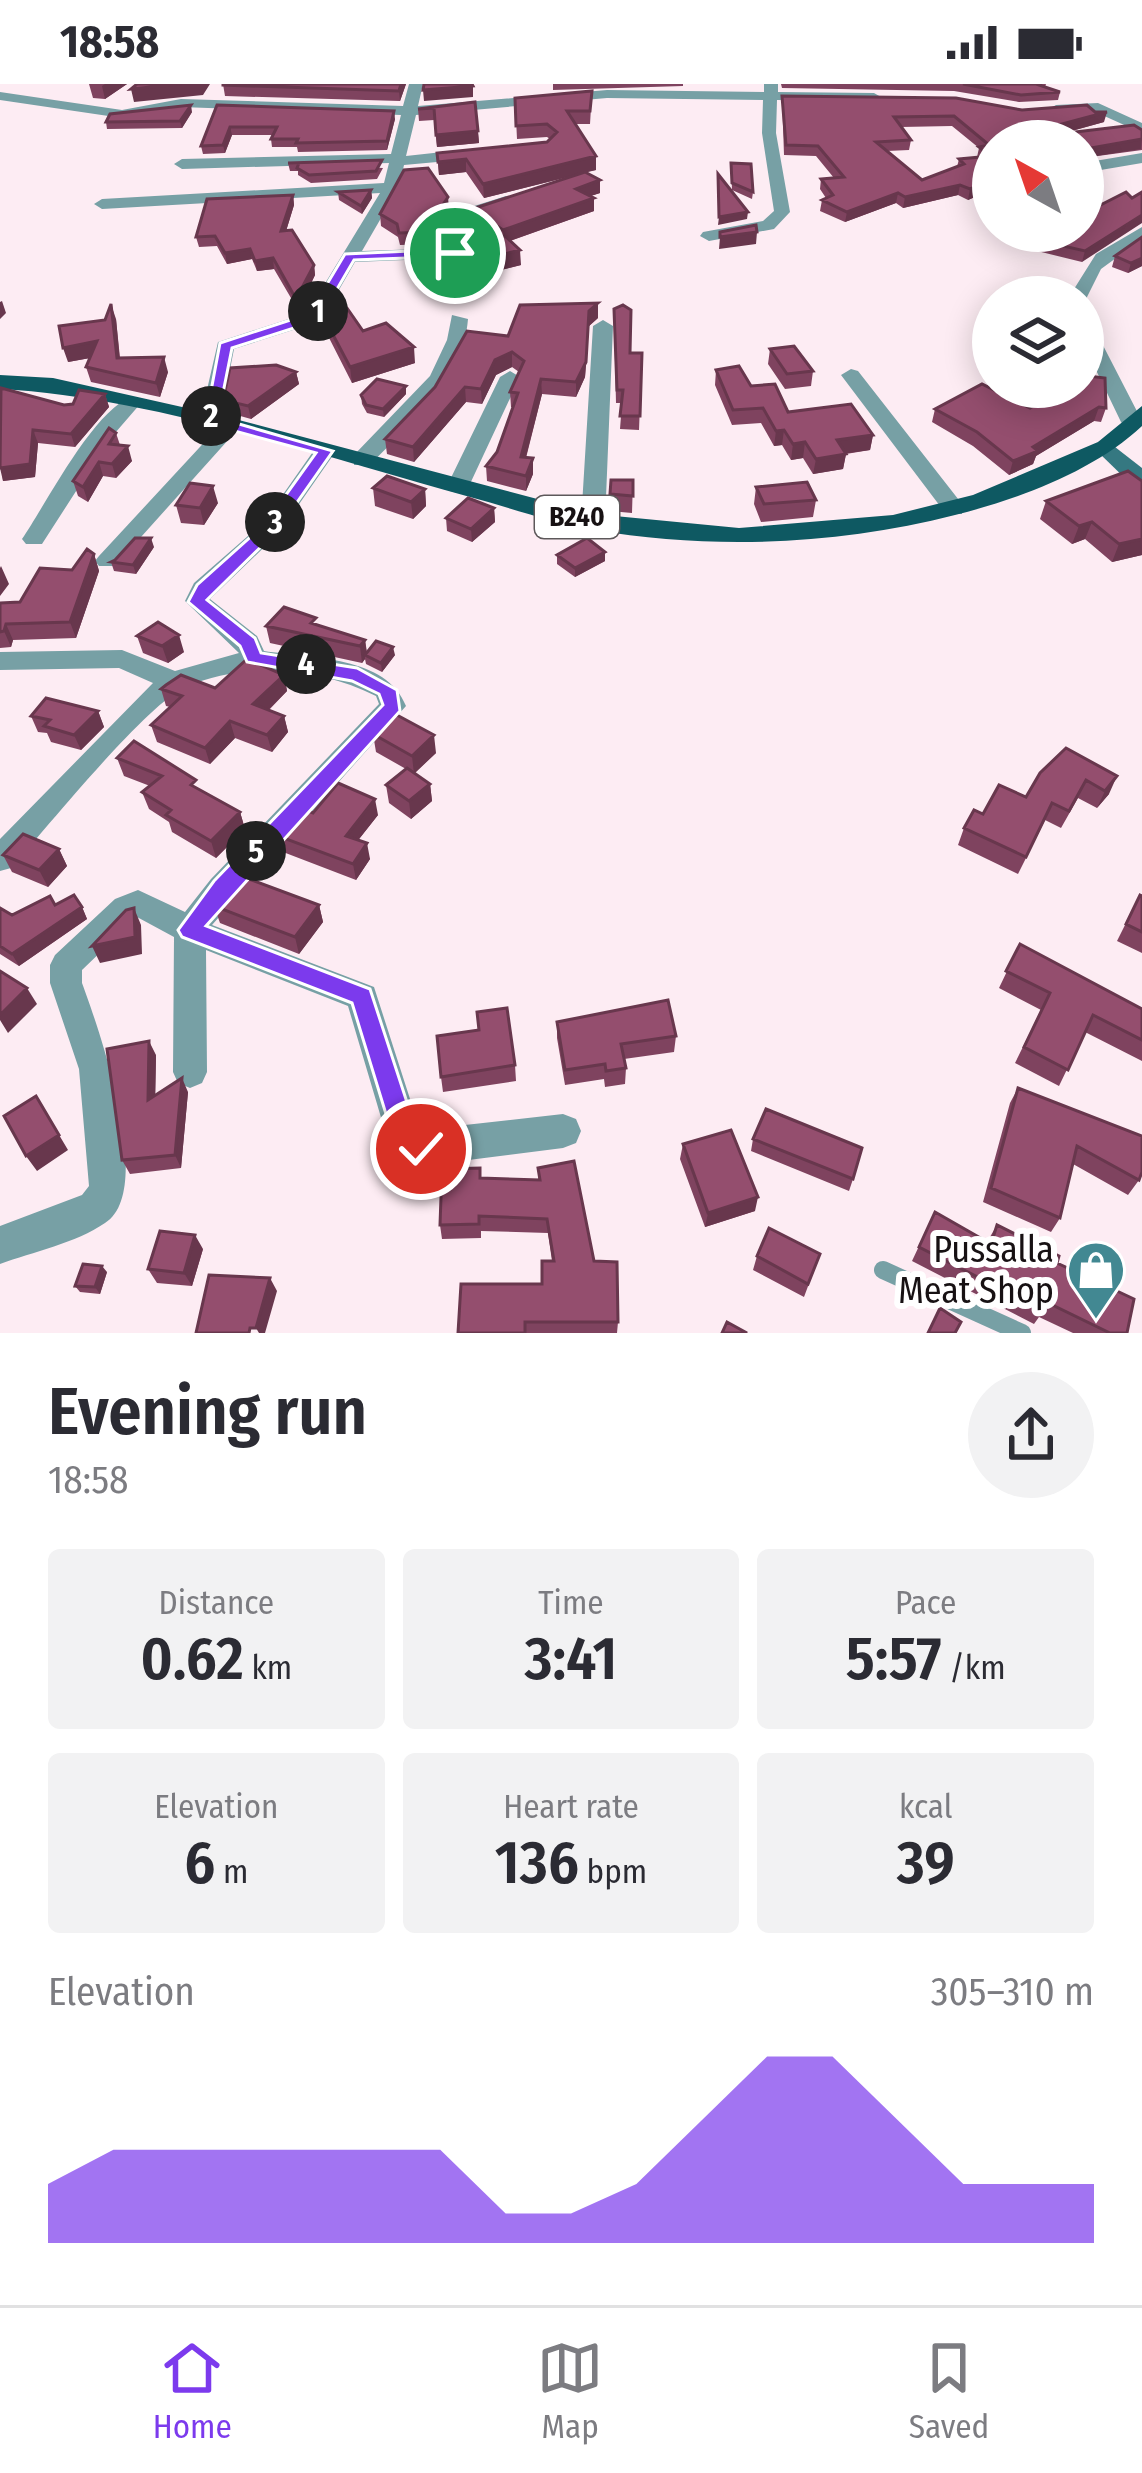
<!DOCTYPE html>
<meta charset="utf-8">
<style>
body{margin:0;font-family:"Fira Sans Condensed",sans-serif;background:#f2f2f3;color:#2b2b33;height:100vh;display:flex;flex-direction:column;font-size:45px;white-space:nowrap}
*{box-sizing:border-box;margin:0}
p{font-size:39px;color:#7c7c81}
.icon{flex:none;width:66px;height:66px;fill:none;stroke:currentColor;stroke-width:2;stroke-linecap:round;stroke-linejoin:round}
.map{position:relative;height:1249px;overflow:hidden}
.drawer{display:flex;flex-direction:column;background:#fff;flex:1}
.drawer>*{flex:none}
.needle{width:78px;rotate:320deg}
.tools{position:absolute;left:972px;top:36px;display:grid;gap:24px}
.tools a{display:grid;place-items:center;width:132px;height:132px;border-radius:50%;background:#fff;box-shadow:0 6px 30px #0003;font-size:60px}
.pin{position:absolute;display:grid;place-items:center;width:102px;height:102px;color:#fff;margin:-51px;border:6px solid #fff;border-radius:50%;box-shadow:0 3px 12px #0007}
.km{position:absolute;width:60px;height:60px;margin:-30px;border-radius:50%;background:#222;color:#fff;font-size:33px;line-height:60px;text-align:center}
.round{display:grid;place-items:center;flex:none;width:126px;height:126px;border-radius:63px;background:#f2f2f3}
.headline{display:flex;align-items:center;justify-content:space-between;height:204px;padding:0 48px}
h1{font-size:66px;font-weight:600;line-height:90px}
.metrics{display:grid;grid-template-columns:repeat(3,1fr);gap:18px;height:204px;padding:12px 48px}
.metrics div{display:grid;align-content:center;border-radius:12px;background:#f2f2f3;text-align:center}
.metrics b{font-size:60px;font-weight:600}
.metrics small{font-size:33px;font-weight:400}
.metrics p{font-size:33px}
.chart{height:336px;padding:24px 48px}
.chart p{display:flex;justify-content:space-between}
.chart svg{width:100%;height:216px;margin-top:12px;fill:#7c3aed;opacity:.7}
.status{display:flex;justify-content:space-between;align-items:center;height:84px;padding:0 60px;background:#fff;direction:ltr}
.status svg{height:33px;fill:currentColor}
.dock{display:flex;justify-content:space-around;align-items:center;height:168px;border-top:3px solid #e1e1e2;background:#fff;font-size:33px;color:#7c7c81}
.dock a{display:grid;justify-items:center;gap:6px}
.dock .active{color:#7c3aed}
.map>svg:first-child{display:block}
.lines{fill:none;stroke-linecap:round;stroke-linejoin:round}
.lane{stroke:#77a0a5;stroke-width:18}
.street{fill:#77a0a5;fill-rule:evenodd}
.secondary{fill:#357881;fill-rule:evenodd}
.primary{fill:#0e5962;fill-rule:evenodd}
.wall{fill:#7f435f;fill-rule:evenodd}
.shaded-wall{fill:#68374d}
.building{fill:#944e6e;stroke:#68374d;stroke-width:3;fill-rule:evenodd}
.route{fill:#7c3aed;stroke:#fff;stroke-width:3}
.labels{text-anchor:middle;stroke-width:12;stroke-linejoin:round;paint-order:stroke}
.shield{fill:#fff;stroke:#5d585a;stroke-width:3}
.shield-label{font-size:27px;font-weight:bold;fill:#171113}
.near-poi-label{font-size:36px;fill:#171113;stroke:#fff;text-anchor:end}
</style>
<div class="status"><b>18:58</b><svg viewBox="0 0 49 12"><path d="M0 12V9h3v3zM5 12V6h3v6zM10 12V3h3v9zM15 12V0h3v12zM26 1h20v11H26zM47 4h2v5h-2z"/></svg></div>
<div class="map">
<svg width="1142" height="1249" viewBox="0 0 1142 1249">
<rect width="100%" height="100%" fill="#fdecf3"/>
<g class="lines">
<path class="lane" d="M883,1186L1022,1249"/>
<path class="street" d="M409,0H423L418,22L607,6L764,8V0H778V8L874,9L881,13L874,17L777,16L776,49L790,128L774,145L709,157L700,152L703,148L763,137L774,127L762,49L763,16L607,14L416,31L406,72L470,65L478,70L470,75L404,81L399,103L362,167L452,164L464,158L447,134L449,130L506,112L514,117L465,136L483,160L480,164L455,174L355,178L321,237L234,265L220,336L210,342L200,336L218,258L307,229L380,109L102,125L94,120L102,115L384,99L389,79L182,85L174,80L182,75L391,70L401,31L181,23L122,34L0,16V8L122,26L181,15L403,22Z
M1098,19L1142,39V49L1091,26L1056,29L1049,25L1056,21Z
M1142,69V79L1083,89V79Z
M1142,143V155L1101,185L1085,217L1083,213H1069L1096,170Z
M452,231L468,235C463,298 411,338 370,381H354V371L430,292L447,256Z
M1083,234L1092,240L1142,337L1139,342H1125L1121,338L1083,259Z
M603,236L613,242L605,438L593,445L581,438L593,242Z
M851,285L858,287L962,420V430H946L841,291Z
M510,287L520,293L469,402L458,409L450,407L447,402L500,293Z
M131,313L141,319L109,356L42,460H26L22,455C46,420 93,327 131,313Z
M231,335L238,337V345L115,482H99L95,477L99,472L224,337Z
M325,361L336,367L279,449L210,515L257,552L264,567C311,574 387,572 406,622L212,841L374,903L420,1046L563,1030L576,1035L581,1047L576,1059L563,1064L421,1082C405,1076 395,1073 388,1057L348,922L206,866L207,988L202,999L190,1004L178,999L173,988L174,853L137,833L82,886V899C99,945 156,1107 105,1139C76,1159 33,1168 0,1180V1142L82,1111L89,1102L79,985L50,899V881L55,871L115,815L138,806L185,828L211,795L379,620L376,612C318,583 246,577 186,603C147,619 45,746 11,784L0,787V755L153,599L119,584L0,586V568L122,566L175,587L239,569L185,517L194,499L263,439L317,362Z"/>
<path class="secondary" d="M1106,356L1142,384V404L1133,402L1098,368V358Z"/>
<path class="primary" d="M0,291L53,294L231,334L594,430L739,444L893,431L973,411L1098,358L1142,322V342C1094,387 1019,415 955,431C838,461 713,466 594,446C552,439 511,424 470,413C322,373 153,313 0,305Z"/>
</g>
<path class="wall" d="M89,0H127L105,15L93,14Z
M223,0H406L400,17L225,12Z
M553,0H683V2L553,6Z
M781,0H1046L1045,3L1060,8L1058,16L1019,18L954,7L782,4Z
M592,7L590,40H576L596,86L585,88L600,96V109L590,112L594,114V127L510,157L521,181L493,188L478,174L477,158L496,154L472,137V125L583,89L484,114L466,88L439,91L437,69L547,58L550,55L547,53L517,55L515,14Z
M782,12L1022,26L1104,38L1061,50L1142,46V66L1083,74V57H993V105L968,116L958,111L903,124L896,119L845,138L820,127L822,116L826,114L820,105L821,95L834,94L816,72L784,71ZM952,42L979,64L977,73L959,75L957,83L922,96L887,67L909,66L911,56L901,43Z
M475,18L479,59L437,63L434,36L419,37L418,25Z
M217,21L395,35L387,66L298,68L297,63H272L271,55L272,51H232L225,69L203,70L201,62Z
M192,28L182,44L107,45L106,38Z
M288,79L383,84L377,95L311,99L298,91V87H290Z
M731,79L753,108L752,115L732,106Z
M371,106L372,114L362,130L339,116L338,108Z
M293,111L294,121L286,147L314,181L315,191L298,226L274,185L257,187L252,175L227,180L217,162L199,163L196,153Z
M1132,114L1082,178L1029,165L1032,155Z
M449,125L446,129L447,142L429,148L430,160L400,161L398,153L381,142L380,130Z
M1142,153V182L1128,189L1112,183L1115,172Z
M321,228L363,247L415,279L352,299L324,244Z
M598,234L589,242L585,293L576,313L542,310L526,374H533V390L526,407L487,397L486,382L497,368L513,323H511L510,308L519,288L512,283L496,291L482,320L466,318L414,378L387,370L385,355L508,252Z
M116,235L120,274L168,288L160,313L91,298L86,283L90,274L68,278Z
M614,237L630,269H642L639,346L620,345L622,319H616Z
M770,265L813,287L811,302L785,305L768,280Z
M716,286L751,302L788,328L873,351L870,366L846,370L843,385L813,390L803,374L791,376L782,361L774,362L761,339L732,341L715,301Z
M296,288L299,300L251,335L226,328L223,316Z
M1088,292L1106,324L1101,338L1094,337L1036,372L1033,380L1009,391L973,362L932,338L935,325L1030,324L1044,316L1042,303H1083Z
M406,302V310L384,333L367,329L362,320L361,311Z
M0,305L64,321L105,310L109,323L75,363L38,359L35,393L3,397L0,363Z
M116,349L120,361L132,377L116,394L103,392L88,418L78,412L73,397Z
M611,396H633L632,429L610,427Z
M1142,397V471L1112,478L1085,455L1072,460L1040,435L1046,417Z
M756,403L816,416L813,433L761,438L754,420Z
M373,404L425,405L426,422L413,435L375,422Z
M218,419L204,441L181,439L176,421Z
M494,424L495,438L472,458L447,447L446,434Z
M154,463L136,490L114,487L111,478Z
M605,468V477L575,493L557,480V471Z
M94,470L99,487L76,554L13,556L11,563L0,564V519L20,518L72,486Z
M317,541L365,556L367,568L395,571L382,588L366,580L365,575L362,579L270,559L266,542Z
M137,552L184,568L168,579L143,569Z
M284,591L287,607L269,626L284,632L288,648L272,668L235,654L210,680L157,658L151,641L170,623L166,622L161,605L215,604Z
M98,627L104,643L81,666L51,658L47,649L38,648L31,632Z
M373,650L436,669L414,689L430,700L432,717L411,735L389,719L386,701L406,685L376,668Z
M1066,664L1109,710L1097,724L1078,714L1061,744L1045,736L1018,790L958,761L964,744L983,730L1026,713Z
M117,674L199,705L240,728L245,745L216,774L172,748L169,738L149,725L142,708L150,702L124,692Z
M313,729L378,731L358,756L370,775L356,796L283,768L278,752Z
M59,765L67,782L48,803L12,788L3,771Z
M1140,811L1142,812V869L1117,857Z
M55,821L82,823L87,835L19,882L0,870V824L12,831Z
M319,821L323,838L299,870L220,839L214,822Z
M1020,860L1142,925V977L1085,948L1059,1002L1015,979L1041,926L999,904Z
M557,938L676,952L674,968L624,975L626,984L625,1000L605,1003L604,995L565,1001L557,954Z
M156,971L155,1011L188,1008L181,1084L130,1090L122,1076Z
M515,981L516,997L443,1008L441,993Z
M1018,1004L1139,1096L1128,1111L1073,1080L1060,1134L1051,1148L983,1118L1010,1019Z
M753,1055L853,1095L849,1107L751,1067Z
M683,1060L755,1127L705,1143L680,1075Z
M480,1084L481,1094L539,1096L538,1084L594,1177L618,1238L617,1249H458L542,1200L552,1177L548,1149L481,1147V1154L442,1155L440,1141Z
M935,1128L987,1158L997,1141L1127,1249H1073L1039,1233L1034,1240L912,1177Z
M203,1165L192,1202L157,1199L148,1185Z
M820,1170L804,1213L753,1186L757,1172Z
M107,1188L100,1210L80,1208L75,1202Z"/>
<path class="shaded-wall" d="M105,0H127L105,15L102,2Z
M181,0H210L203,11L134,18L131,5Z
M401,0H406L400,17L399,7Z
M473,2V13L424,17L423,6Z
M191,21L192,28L182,44L180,37Z
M394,27L395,35L387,66V57Z
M1107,28L1104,38L1049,53L1051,43Z
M230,43L232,51L225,69L223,61Z
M478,47L479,59L437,63L436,51Z
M1142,55L1141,65L1083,74L1085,65Z
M596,72V86L484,114L483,100Z
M466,75V88L439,91L438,78Z
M600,96V109L576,117V105Z
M993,96V105L968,116L970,105Z
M960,101L958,111L903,124L905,113Z
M371,106L372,114L362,130L361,122Z
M898,109L896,119L845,138L847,128Z
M293,111L294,121L283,157L281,147Z
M448,113L449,125L445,130L447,142L428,149L427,136Z
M594,114V127L504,159L503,146Z
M748,128L747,135L718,141L719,133Z
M1142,131V139L1082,178L1085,167Z
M757,148L756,160L719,165L720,153Z
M250,165L252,175L227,180L225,169Z
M520,166L521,181L493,188V173Z
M273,174L274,185L257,187L255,177Z
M1142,174V182L1128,189L1131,179Z
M314,181L315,191L298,226L296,215Z
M2,217L6,229L0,235V218Z
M598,219V234L589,242L585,293L576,313V298L589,227Z
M111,220L116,235L121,289L117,274Z
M97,257L101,272L68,278L63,264Z
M414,263L415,279L352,299L350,283Z
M512,268V283L496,291L482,320L481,305L495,276Z
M164,273L168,288L160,313L156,299Z
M296,288L299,300L251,335L248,322Z
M541,295L542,310L522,388L521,373Z
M406,302V310L384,333L383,325Z
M465,303L466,318L414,378L413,363Z
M105,310L109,323L75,363L71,350Z
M1099,323L1094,337L1036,372L1033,380L1009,391L1013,377L1033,363Z
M33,346L38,359L35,393L3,397L0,384Z
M784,346L782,361L774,362L776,347Z
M873,351L870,366L834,371L837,356Z
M805,358L803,374L791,376L793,360Z
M128,362L132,377L116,394L112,380Z
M846,370L843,385L813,390L816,375Z
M533,374V390L526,407V392Z
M99,378L103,392L88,418L83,403Z
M213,402L218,419L204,441L200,424Z
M425,405L426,422L413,435L411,418Z
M494,424L495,438L472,458L471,445Z
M1092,438L1085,455L1072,460L1079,442Z
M151,454L154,463L136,490L133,481Z
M1142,455V471L1112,478L1119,460Z
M605,468V477L575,493V484Z
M94,470L99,487L76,554L70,538Z
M1,482L9,500L0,512V484Z
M6,540L13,556L11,563L4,547Z
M179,551L184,568L168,579L162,562Z
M365,556L367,573L365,571V575L362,579L360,562Z
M393,563L395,571L382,588L381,579Z
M284,591L287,607L257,637L253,620Z
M98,627L104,643L81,666L74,651Z
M284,632L288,648L272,668L267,651Z
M230,637L235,654L210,680L205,664Z
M434,651L436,669L414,690L412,672Z
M1117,692L1109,710L1097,724L1105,707Z
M430,700L432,717L411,735L409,717Z
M375,715L378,731L349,768L346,752Z
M240,728L245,745L216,774L211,757Z
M367,759L370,775L356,796L353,780Z
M59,765L67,782L48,803L39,786Z
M319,821L323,838L299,870L295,853Z
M82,823L87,835L19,882L12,870Z
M134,824L141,841L142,870L100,879L92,862Z
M27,904L37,920L8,949L0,936V931Z
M149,957L156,971L155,1030L148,1016Z
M182,994L188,1008L181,1084L175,1071Z
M36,1012L68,1066L37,1087L26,1072Z
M758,1113L755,1127L705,1143L708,1129Z
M195,1151L203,1165L192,1202L184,1189Z
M102,1182L107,1188L100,1210L95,1203Z
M270,1194L277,1207L265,1249H259L256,1244Z"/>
<path class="building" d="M137,0H181L131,5Z
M223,0H401L399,7L223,1Z
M424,0H472L473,2L423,6Z
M963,0H1042L1039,1L1060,8L1021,11Z
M592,7L590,27H567L596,72L483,100L466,75L438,78L437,69L547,58L557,48L547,40L516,42L515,14Z
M782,12L956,14L1022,26L1087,21L1095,28H1107L1051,43L1050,51L1134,41L1142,46V55L1085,65L1083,70V57H993V96L970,105L960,101L905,113L898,109L847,128L822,116L833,111L821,95L844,93L818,62L786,61ZM954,32L989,61L979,63L991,72L959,75L964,80L922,96L876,58L911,56L894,33Z
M475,18L478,47L436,51L434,24L418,25Z
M191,21L180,37L106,38L110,30Z
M217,21L394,27L387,57L296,59L298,55H271L277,43H230L223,61L201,62Z
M382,76L376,87L309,91L297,84L299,79H288Z
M731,79L751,80L753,108L732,99Z
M428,84L448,113L442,122L446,130L427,136L429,148L399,149L397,140L380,130L404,86Z
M585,88L600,96L576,105L594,114L503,146L472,125Z
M718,90L748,128L719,133Z
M371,106L361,122L338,108Z
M1126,108L1132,114L1142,108V131L1085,167L1032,155L1048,147H1083V130Z
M293,111L281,147L292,146L314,181L296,215L273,174L255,177L250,165L225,169L215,152L196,153L207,115Z
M756,141L757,148L720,153V148Z
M505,152L520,166L493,173L477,158Z
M1142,153V174L1131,179L1115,172Z
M598,219L589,227L586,278L576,298L541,295L521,373L533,374L526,392L486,382L497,368L518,309L510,308L524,277L512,268L495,276L481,305L465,303L413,363L385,355L435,303L467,247L508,252L520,221Z
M111,220L117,274L164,273L156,299L86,283L97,257L63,264L59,242L105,236Z
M623,221L631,226L630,269H642L640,332H620L623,306H617L614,225Z
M347,224L363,247L386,239L414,263L350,283L321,228Z
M794,262L813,287L787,290L770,265Z
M1083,277L1089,278L1088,292L1105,294L1106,324L1099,323L1033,363L1038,367L1013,377L977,348L935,325L982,300L1030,324L1050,312L1049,303H1083Z
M276,281L296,288L248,322L223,316L230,284Z
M739,282L751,302L775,300L788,328L851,320L873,351L837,356L846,370L816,375L805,358L793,360L784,346L776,347L763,324L733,326L716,286Z
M377,295L406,302L383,325L366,321L361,311Z
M1,304L64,321L73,320L79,306L105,310L71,350L33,346L30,380L0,384Z
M109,344L116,349L109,360L128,362L112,380L99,378L83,403L73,397Z
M1128,387L1142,397V455L1119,460L1092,438L1079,442L1046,417Z
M387,392L425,405L411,418L373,404Z
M611,396H633V412L610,410Z
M807,398L816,416L764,420L756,403Z
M190,399L213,402L200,424L176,421Z
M468,414L494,424L471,445L446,434Z
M135,454H151L133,481L111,478L115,476Z
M587,454L605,468L575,484L557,471Z
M87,465L94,470L70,538L6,540L4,547L0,548V519L20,518L40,484L72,486Z
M284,523L316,534L311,539L365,556L360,562L266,542Z
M158,538L179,551L162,562L137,552Z
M376,557L393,563L381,579L365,571Z
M247,575L284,591L253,620L284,632L267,651L230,637L205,664L151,641L182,612L161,605L166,601L181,591L215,604Z
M46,614L98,627L74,651L44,642L50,636L31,632Z
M395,630L434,651L412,672L373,650Z
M134,657L196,696L191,701L240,728L211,757L166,731L171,726L142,708L162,692L117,674Z
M1066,664L1117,692L1105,707L1086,696L1069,727L1052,719L1026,773L964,744L974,726L983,730L999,701L1026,713L1040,689Z
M407,684L430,700L409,717L386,701Z
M338,699L375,715L346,752L367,759L353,780L278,752L303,725L313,729Z
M23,750L59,765L39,786L3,771Z
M241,792L319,821L295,853L214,822Z
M74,811L82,823L12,870L0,862V824L12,831L50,812L55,821Z
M1140,811L1142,812V848L1126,840Z
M134,824L135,853L92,862L126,826Z
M1020,860L1142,925V956L1093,931L1068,986L1024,963L1050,909L1006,887Z
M0,887L27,904L0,931Z
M668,916L676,952L621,960L626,984L606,987L605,980L565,986L557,938Z
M507,924L515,981L441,993L437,952L479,946L477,928Z
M149,957L148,1016L182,994L175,1071L122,1076L107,965Z
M1018,1004L1142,1052V1088L1139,1096L1077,1062L1060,1134L991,1104Z
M36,1012L59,1051L26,1072L4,1032Z
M766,1025L862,1064L853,1095L753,1055Z
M731,1046L758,1113L708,1129L683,1060Z
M574,1077L594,1177L617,1178L618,1238H525V1249H458L461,1200H542V1177H554L547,1135L479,1132V1140L440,1141L442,1085L480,1084V1094L540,1096L538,1084Z
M935,1128L991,1160L997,1141L1059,1172L1057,1179L1134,1215L1127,1249H1110L1046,1218L1044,1227L919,1163Z
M769,1144L820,1170L808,1200L757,1172Z
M160,1147L195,1151L184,1189L148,1185Z
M83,1180L102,1182L95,1203L75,1202Z
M209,1191L270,1194L256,1244H250L249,1249H196Z
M940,1224L961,1238L955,1249H928Z
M727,1238L747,1249H722Z"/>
<path class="route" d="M455,165L460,172L354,176L319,236L232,264L218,334L333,367L277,447L207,516L255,554L261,569L357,584L397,606L400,627L206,842L370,905L417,1049L430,1056L434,1065L430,1074L421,1077L397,1066L352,919L182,853L178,846L214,797L383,621L379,610L352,597L247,578L240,562L188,518L197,501L265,440L316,369L205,339L220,259L309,230L345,170Z"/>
<defs>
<g id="shop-pin" transform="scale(3)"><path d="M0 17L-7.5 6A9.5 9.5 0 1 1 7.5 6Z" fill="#428892" stroke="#fff"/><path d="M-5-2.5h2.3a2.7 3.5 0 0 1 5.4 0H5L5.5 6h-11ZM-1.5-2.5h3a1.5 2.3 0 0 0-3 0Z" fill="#fff"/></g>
</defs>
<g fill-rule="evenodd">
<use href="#shop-pin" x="1096" y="1186"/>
</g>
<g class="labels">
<rect class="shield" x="535" y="412" width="84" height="42" rx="9"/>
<g class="shield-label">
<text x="577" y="442">B240</text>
</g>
<g class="near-poi-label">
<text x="1054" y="1178">Pussalla<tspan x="1054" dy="41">Meat Shop</tspan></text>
</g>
</g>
</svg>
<div class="tools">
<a><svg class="needle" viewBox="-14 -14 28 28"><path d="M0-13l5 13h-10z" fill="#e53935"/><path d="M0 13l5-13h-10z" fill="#7c7c81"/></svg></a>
<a><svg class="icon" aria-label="layers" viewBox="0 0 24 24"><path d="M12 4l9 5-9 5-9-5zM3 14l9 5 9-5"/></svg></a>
</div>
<div class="pin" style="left:455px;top:169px;background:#1e9e55"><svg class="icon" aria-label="arrive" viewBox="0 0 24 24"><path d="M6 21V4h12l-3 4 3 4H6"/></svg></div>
<div class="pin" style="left:421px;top:1065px;background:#d93025"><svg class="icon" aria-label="check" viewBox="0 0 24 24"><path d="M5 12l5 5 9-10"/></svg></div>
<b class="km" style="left:318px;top:227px">1</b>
<b class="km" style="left:211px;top:332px">2</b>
<b class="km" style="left:275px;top:438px">3</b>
<b class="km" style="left:306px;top:580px">4</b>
<b class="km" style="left:256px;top:767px">5</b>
</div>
<section class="drawer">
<div class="headline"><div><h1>Evening run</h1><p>18:58</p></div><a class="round"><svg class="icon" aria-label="share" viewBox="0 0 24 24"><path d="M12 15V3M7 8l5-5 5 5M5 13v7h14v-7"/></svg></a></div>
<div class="metrics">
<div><p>Distance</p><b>0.62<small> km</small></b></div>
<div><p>Time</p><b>3:41</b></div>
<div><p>Pace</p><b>5:57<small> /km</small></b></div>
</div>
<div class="metrics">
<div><p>Elevation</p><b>6<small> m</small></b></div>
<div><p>Heart rate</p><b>136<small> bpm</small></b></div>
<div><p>kcal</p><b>39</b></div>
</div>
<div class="chart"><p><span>Elevation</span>305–310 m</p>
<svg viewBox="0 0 160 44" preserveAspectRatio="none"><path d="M0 44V32L10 25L20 25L30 25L40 25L50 25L60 25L70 38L80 38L90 32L100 19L110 6L120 6L130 19L140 32L150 32L160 32V44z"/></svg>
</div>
</section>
<nav class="dock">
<a class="active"><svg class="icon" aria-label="home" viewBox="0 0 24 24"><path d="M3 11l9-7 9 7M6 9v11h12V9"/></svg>Home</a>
<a><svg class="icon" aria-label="map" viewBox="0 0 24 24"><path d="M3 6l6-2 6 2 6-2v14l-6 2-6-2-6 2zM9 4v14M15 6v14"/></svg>Map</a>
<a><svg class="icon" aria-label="saved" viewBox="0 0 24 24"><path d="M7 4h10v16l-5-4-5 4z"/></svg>Saved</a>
</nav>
